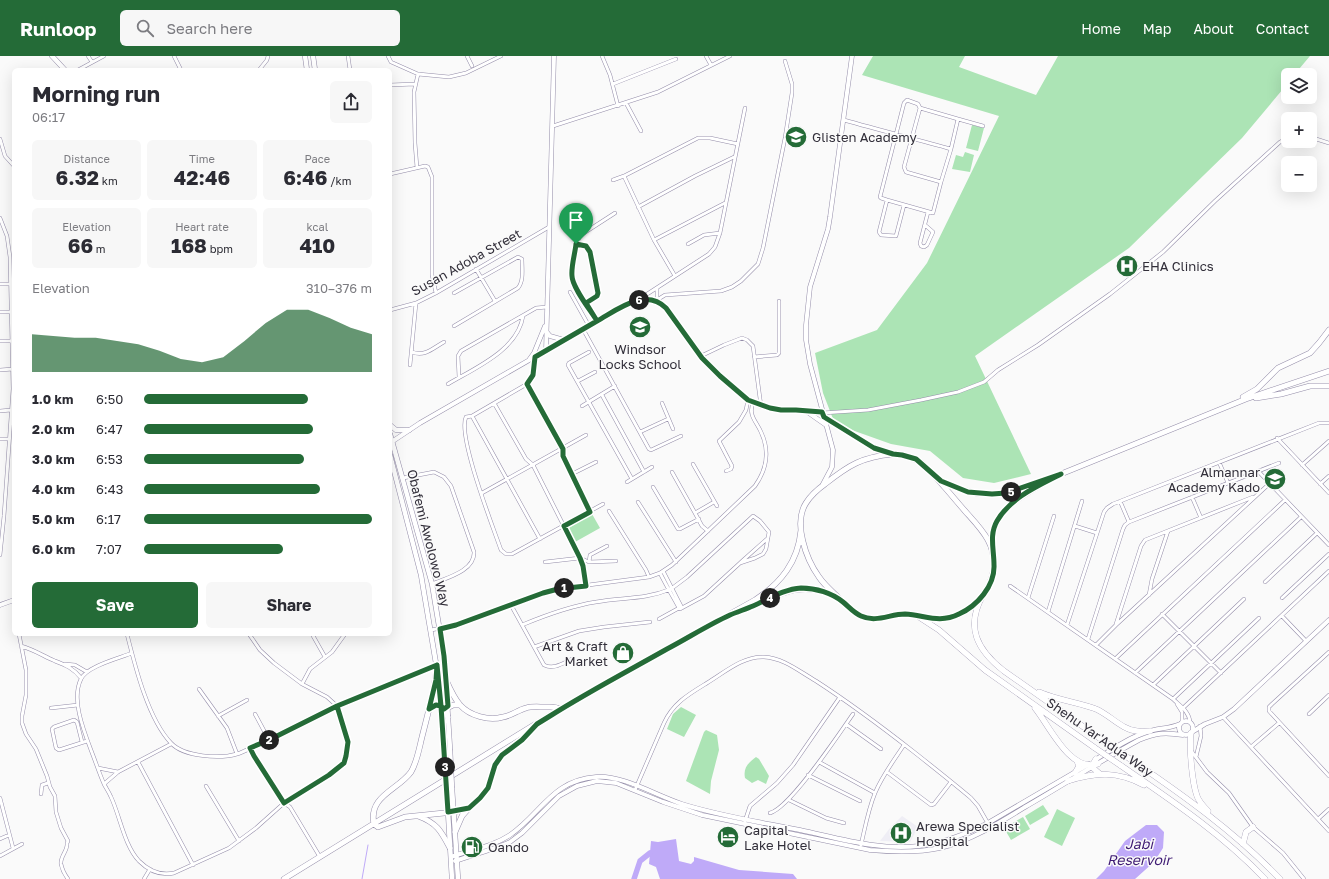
<!DOCTYPE html>
<meta charset="utf-8">
<style>
body{margin:0;font-family:"Golos Text",sans-serif;background:#f7f7f7;color:#2b2b33;height:100vh;display:flex;flex-direction:column;font-size:15px;white-space:nowrap}
*{box-sizing:border-box;margin:0}
p{font-size:13px;color:#7c7c81}
.icon{flex:none;width:22px;height:22px;fill:none;stroke:currentColor;stroke-width:2;stroke-linecap:round;stroke-linejoin:round}
.map{position:relative;flex:1;overflow:hidden}
.drawer{position:absolute;left:12px;top:12px;width:380px;height:568px;display:flex;flex-direction:column;background:#fff;border-radius:6px;box-shadow:0 4px 16px #0002}
.drawer>*{flex:none}
.buttons{position:absolute;left:1281px;top:12px;display:grid;gap:8px}
.buttons a{display:grid;place-items:center;width:36px;height:36px;border-radius:6px;background:#fff;box-shadow:0 4px 16px #0002;font-size:20px}
.pin{position:absolute;display:grid;place-items:center;width:34px;height:34px;color:#fff;margin:-41px -17px;border-radius:50% 50% 50% 0;rotate:-45deg;box-shadow:0 0 4px #0007}
.pin .icon{rotate:45deg}
.km{position:absolute;width:20px;height:20px;margin:-10px;border-radius:50%;background:#222;color:#fff;font-size:11px;line-height:20px;text-align:center}
.round{display:grid;place-items:center;flex:none;width:42px;height:42px;border-radius:6px;background:#f7f7f7}
.overview{display:flex;align-items:center;justify-content:space-between;height:68px;padding:0 20px}
h1{font-size:22px;font-weight:700;line-height:30px}
.stats{display:grid;grid-template-columns:repeat(3,1fr);gap:6px;height:68px;padding:4px 20px}
.stats div{display:grid;align-content:center;border-radius:6px;background:#f7f7f7;text-align:center}
.stats b{font-size:20px;font-weight:700}
.stats small{font-size:11px;font-weight:400}
.stats p{font-size:11px}
.chart{height:112px;padding:8px 20px}
.chart p{display:flex;justify-content:space-between}
.chart svg{width:100%;height:72px;margin-top:4px;fill:#246b37;opacity:.7}
.primary-button{display:flex;gap:8px;margin-top:auto;padding:8px 20px}
.primary-button a{flex:1;height:46px;border-radius:6px;background:#246b37;color:#fff;font-size:16px;font-weight:700;line-height:46px;text-align:center}
.primary-button a+a{background:#f7f7f7;color:#2b2b33}
ul{padding:0 20px;list-style:none;font-size:13px}
li{display:grid;grid-template-columns:64px 48px 1fr;align-items:center;height:30px}
li i{height:10px;border-radius:5px;background:#246b37}
header{display:flex;align-items:center;gap:24px;box-sizing:border-box;height:56px;padding:0 20px;background:#246b37;color:#fff}
header strong{font-size:19px}
nav{display:flex;gap:22px;margin-inline-start:auto;font-size:14px}
.search{width:280px;height:36px;background:#f7f7f7;display:flex;align-items:center;gap:10px;box-sizing:border-box;padding:0 14px;border-radius:6px;color:#7c7c81;font-size:15px}
.map>svg:first-child{display:block}
.built{fill:#efeef5}
.green{fill:#ace4b5}
.water{fill:#bfaaf8}
.lines{fill:none;stroke-linecap:round;stroke-linejoin:round}
.stream{stroke:#bfaaf8;stroke-width:1}
.river{stroke:#bfaaf8;stroke-width:5.5}
.minor-casing{stroke:#948da9;stroke-width:4}
.tertiary-casing{stroke:#948da9;stroke-width:5}
.secondary-casing{stroke:#948da9;stroke-width:5.5}
.primary-casing{stroke:#948da9;stroke-width:6}
.motorway-casing{stroke:#948da9;stroke-width:6}
.minor{stroke:#fff;stroke-width:3}
.tertiary{stroke:#fff;stroke-width:4}
.secondary{stroke:#fff;stroke-width:4.5}
.primary{stroke:#fff;stroke-width:5}
.motorway{stroke:#fff;stroke-width:5.5}
.secondary-bridge-casing{stroke:#948da9;stroke-width:5.5;stroke-linecap:butt}
.motorway-bridge-casing{stroke:#948da9;stroke-width:6;stroke-linecap:butt}
.secondary-bridge{stroke:#fff;stroke-width:4.5}
.motorway-bridge{stroke:#fff;stroke-width:5.5}
.route-casing{stroke:#fff;stroke-width:8}
.route{stroke:#246b37;stroke-width:5}
.labels{text-anchor:middle;stroke-width:3;stroke-linejoin:round;paint-order:stroke}
.poi-label{font-size:13px;fill:#322f3a;stroke:#fafafa;text-anchor:start}
.street-label{font-size:13px;fill:#322f3a;stroke:#fafafa}
.water-label{font-size:14px;font-style:italic;fill:#3e1a73;stroke:#fafafa}
</style>
<header>
<strong>Runloop</strong>
<div class="search"><svg class="icon" aria-label="search" viewBox="0 0 24 24"><circle cx="10" cy="10" r="6"/><path d="M15 15l6 6"/></svg>Search here</div>
<nav><a>Home</a><a>Map</a><a>About</a><a>Contact</a></nav>
</header>
<div class="map">
<svg width="1329" height="823" viewBox="0 0 1329 823">
<rect width="100%" height="100%" fill="#fafafa"/>
<path class="built" d="M902,760L918,771L910,786L880,785L890,772Z"/>
<path class="green" d="M873,0H965L959,11L1036,39L1058,0H1310L1294,19H1288V27L1242,82L1129,192L975,300L1031,418L994,427L963,422L930,395L891,388L835,368L823,337L815,297L877,274L927,207L999,60L862,19Z
M972,69L984,72L978,95L966,92Z
M965,96L974,99L970,116L952,113L956,99L963,101Z
M592,458L600,472L575,486L567,473Z
M681,651L696,659L684,681L667,673L673,658Z
M706,674L717,679L719,694L711,725L710,738L686,725L704,676Z
M756,701L759,703L769,720L766,728L758,724L752,727L745,722C743,712 748,707 756,701Z
M1043,749L1049,758L1030,769L1025,760Z
M1057,753L1075,762L1062,790L1044,781Z
M1023,761L1030,773L1011,784L1004,772Z"/>
<path class="water" d="M1146,769H1157L1164,776L1163,792L1154,806L1135,823H1096L1104,815L1125,785Z
M676,783L679,805L691,808L694,805V801L739,814L793,818L797,823H660L656,811L649,808L651,785L658,786Z"/>
<g class="lines">
<path class="stream" d="M362,823L368,789"/>
<path class="river" d="M634,823L640,805L650,797"/>
<g class="minor-casing">
<path id="minor" d="M88,0L92,6
M174,0L181,14
M348,0L350,14
M388,0L391,6L418,18L414,36L415,87L417,112
M467,0L472,10
M602,0L610,19L618,50
M706,0L711,9
M78,14L104,0
M259,14L267,4L268,0
M418,18L449,21L466,17L501,0
M613,28L676,3
M390,29L415,28
M626,47L641,75
M958,63L983,70
M844,64C879,74 915,83 951,93L958,63L920,52L918,48L907,44L904,47L880,141L881,142L887,144L933,157L941,126L906,116L904,111L920,52
M553,70L658,36L730,0
M1310,81L1329,87
M0,83L5,100L14,110
M390,118L425,110L428,111L432,121V219L436,237
M624,120L698,82H710L738,88
M613,124L624,120L654,184L675,220
M941,126L951,93
M887,144L879,176L881,179L896,180L904,149
M638,151L695,120L734,101
M0,162L7,180L10,201L13,333L4,460L0,499
M925,169L933,176L927,189L924,191L921,190L920,187L928,156
M654,184L725,147
M688,188L704,179L720,177
M576,189L586,190L588,193L598,237L597,240L586,247
M476,213L495,245
M0,228H11
M657,232V244L665,239L721,235L732,231L741,225L758,208L763,192L785,82L792,37V28L785,5
M570,236L589,270
M454,237L518,201L522,203C522,213 524,225 518,232L454,270
M638,244L709,198L715,191L720,177L745,52
M390,254L416,247L436,237L549,171
M0,256H12
M597,265L574,229L572,221L576,189L580,180L584,177L615,157
M583,273L649,393L651,394L681,380
M0,285H12
M412,296C425,301 433,292 444,286
M589,296L569,307L568,309L632,423
M701,300L724,289L742,282L747,284L753,290L761,350
M535,301L533,319L527,328L472,360L466,361C457,379 493,471 501,494L506,498H512L603,448
M754,301L777,299L779,297V245
M410,309L416,247
M0,314L13,313
M459,321L458,300L461,295L536,252L547,251
M578,325L595,316
M448,328C475,312 518,294 523,260
M527,328L563,393V400L590,456
M602,339L644,416
M494,347L526,403L533,409L580,502L589,506L616,505
M662,347L673,373
M582,350L615,330
M0,355L11,354
M822,357L868,354L921,344L958,336L984,326L998,314L1038,289L1110,238L1163,196L1215,145L1280,86L1288,82
M472,360L540,483
M640,376L668,363
M1277,382L1329,437
M0,383H9
M1219,406L1228,427
M693,408L717,450
M1302,409L1329,385
M726,415L731,413L732,410L719,385L739,366L746,354L748,344
M1258,415L1329,489
M672,416L695,457L714,446
M572,418L596,406
M403,422L434,416L444,421L451,430L474,496C475,515 446,522 432,528
M627,426L652,411
M1320,428L1329,420
M653,431L678,473H680L699,463
M482,437L586,379
M1192,441L1201,462
M638,446L676,506
M609,455L646,514L649,521
M695,457L702,470L708,475
M1129,466L1279,407
M1075,470L1097,477
M545,506L580,502L583,510L586,530
M589,506L590,499L607,490
M741,506L768,482
M663,515L682,552
M1265,526L1317,477
M1010,530L1173,643C1180,650 1189,655 1190,666
M1149,539L1152,523L1168,475
M1028,542L1054,460
M1282,542L1329,498
M511,549L544,609C554,614 563,607 572,603
M1048,556L1082,445
M1162,558L1221,617
M1282,560L1306,585
M659,563L679,552
M1116,568L1141,490L1145,484L1253,441
M522,569C546,559 570,550 596,546C623,541 644,544 671,533L687,521L753,460L760,465L769,476L766,493L763,498L755,502L740,507L704,540L680,553L679,552C673,541 666,529 660,517
M1067,569L1104,456L1107,452L1113,448L1319,367H1329
M431,574L456,569L558,533L649,521L660,517L672,509L755,430C767,413 770,395 761,376C756,365 748,359 753,347
M19,578L26,614V639L22,660V667L26,678L36,693L47,720L50,731L55,740L56,756L61,772L68,785L67,787C68,795 60,800 61,808C62,813 65,819 68,823
M127,578C135,610 148,663 171,687C184,701 220,703 237,698C244,696 250,692 257,689C284,678 309,663 336,651C368,635 403,623 436,609
M312,578L325,601
M1088,583L1123,473L1125,469L1129,466L1120,445
M1096,589L1116,569L1269,428
M21,590C35,594 43,600 55,605C66,609 74,613 81,622
M534,591L579,575L604,571L650,566
M1329,596L1272,648L1269,651V655L1329,720
M132,597C120,602 87,610 81,623C70,645 86,680 94,702C97,710 100,719 104,728C106,732 109,736 111,741C120,760 124,789 139,805C149,815 160,820 174,817L229,792L256,772L284,747L338,712L344,707L346,700L347,687L337,650L327,641L302,628L274,607L260,594L249,578
M1115,603L1285,444
M65,608L75,609L87,616
M1135,617L1301,461
M302,628L310,613L332,596L345,578
M1153,629L1244,543
M199,633L227,672L237,698
M1173,643L1259,562
M1177,648L1182,656V666
M51,652L78,649
M1183,652L1329,515
M255,658L269,684
M1309,658L1329,639
M218,660L247,644
M1223,661L1329,775
M846,668L881,693
M82,686L77,666L74,664L54,671L52,673L56,692L59,694L87,685
M1251,691L1279,667
M250,692L254,700L284,747L290,751L320,801
M1192,696L1207,716L1229,737L1253,771L1283,797L1304,823
M1196,701L1201,680L1200,670
M138,706L193,809
M819,706L875,737
M98,712L118,716
M887,716L931,749L934,748L951,726
M808,719L860,745
M104,728L118,716L171,688
M206,730L239,785
M635,734L664,667C673,647 689,638 707,627C725,616 743,600 764,601C784,602 800,616 816,625C850,647 882,671 914,696C933,711 952,726 971,742L978,750L990,771
M41,738L42,729L48,727
M0,742L13,792
M789,744L826,762L844,767
M770,757C790,752 839,678 853,658
M1318,763L1329,753
M745,765L750,750L777,727L793,709L840,641
M0,783L9,779
M861,789C865,772 868,754 875,737C882,720 894,704 904,689
M0,800L22,788
M144,823L150,813"/>
</g>
<g class="tertiary-casing">
<path id="tertiary" d="M546,275L550,280L564,284
M546,295L554,0
M529,304L534,297L545,270
M806,355L826,369
M824,361C847,373 866,390 891,398
M390,387L420,367L623,250C639,242 653,239 666,252L708,308L748,344L761,350L781,354H796L822,357
M823,428L832,411L833,394L810,308L806,284V269L810,231L828,173L830,161L852,0
M0,549L14,544
M1179 672a7 7 0 1 1 14 0a7 7 0 1 1-14 0Z
M1192,676L1205,668L1223,661L1234,653L1329,564
M1095,704C1111,694 1128,682 1147,676C1157,672 1169,673 1180,668
M451,801C470,794 492,791 510,779C541,758 552,724 596,721C623,719 655,739 682,748C720,760 760,766 800,774C838,782 880,795 919,790C944,787 966,778 988,767L1089,708
M455,805L498,791L510,786L522,777L559,740L577,730L597,725L616,727L663,746L702,759L870,794C893,796 917,797 940,792C970,785 999,767 1025,751C1063,729 1100,705 1139,684C1156,677 1164,676 1183,679"/>
</g>
<g class="secondary-casing">
<path id="secondary" d="M52,0L65,14
M305,0L307,14
M313,0L315,14
M390,369L396,374H409
M390,378L432,528L444,600L450,693
M390,399L421,519L439,625L444,697
M452,732L458,823
M447,739L452,823"/>
</g>
<g class="primary-casing">
<path id="primary" d="M1243,341L1257,333L1278,312L1310,297L1319,287L1329,274
M1256,342L1281,338L1310,330H1329
M893,398C905,400 916,401 925,410C939,424 952,440 965,455C973,464 982,473 988,484C1005,516 982,556 947,562C933,564 921,560 908,558C893,557 878,567 863,561C855,558 848,551 842,545C834,537 825,530 819,521C806,503 793,467 806,447C811,439 818,433 825,428C849,409 862,401 893,398Z
M940,424L958,432L978,438H992L1006,437L1061,418L1246,343L1329,315
M992,491C990,458 1018,441 1044,427
M747,552C779,539 801,523 836,541
M446,624C450,633 454,642 460,649C470,660 489,665 503,661C511,660 518,654 526,652C532,650 539,651 545,651C551,651 555,650 560,653
M429,653L436,649C443,650 445,655 448,661
M441,655L453,649H460
M418,760C437,767 441,775 450,792
M374,768C368,740 398,734 411,716C417,706 419,693 422,681C428,657 435,633 437,609
M374,768L378,771L405,761L454,756L469,752
M455,776L462,760L469,752L480,742L488,732L495,709L502,699L522,684L534,672
M284,823L560,653L755,544C781,527 798,506 801,474"/>
</g>
<g class="motorway-casing">
<path id="motorway" d="M983,539C965,571 977,594 1004,615L1105,686
M919,561L939,574L985,614L1095,692
M1039,636C1057,644 1077,646 1096,653C1110,659 1122,674 1137,675C1141,676 1146,675 1150,675
M1035,652C1049,669 1070,717 1098,708
M1191,677C1189,692 1192,726 1197,740C1199,746 1204,751 1208,755
M1096,703L1093,708V712L1100,718
M1130,703C1183,739 1235,776 1280,823
M1120,709C1171,744 1222,778 1265,823
M1075,717L1079,710L1077,705
M1068,725C1096,716 1117,715 1144,729
M1243,788L1246,776L1253,771"/>
</g>
<use href="#minor" class="minor"/>
<use href="#tertiary" class="tertiary"/>
<use href="#secondary" class="secondary"/>
<use href="#primary" class="primary"/>
<use href="#motorway" class="motorway"/>
<g class="secondary-bridge-casing">
<path id="secondary-bridge" d="M450,693L452,732
M444,697L447,739"/>
</g>
<g class="motorway-bridge-casing">
<path id="motorway-bridge" d="M1105,686L1130,703
M1095,692L1120,709"/>
</g>
<use href="#secondary-bridge" class="secondary-bridge"/>
<use href="#motorway-bridge" class="motorway-bridge"/>
</g>
<g class="lines">
<g class="route-casing">
<path id="route" d="M576,188C575,198 571,210 572,220C572,231 591,255 597,265L535,301L533,319L527,328L563,393V400L590,456L564,470L580,502L583,510L586,530L558,533L543,537L456,569L440,573L444,600L448,650L444,653L441,650L437,609L337,650L269,684L250,692L254,700L284,747L329,719L344,707L346,700L348,686L337,650L342,648L437,609L436,624L429,653L436,649L441,650L448,756L469,752L480,742L488,732L495,709L502,699L522,684L537,668L550,660C588,636 628,615 667,593C688,582 708,569 730,559C737,556 746,553 753,550C769,543 784,533 801,532C816,532 832,537 843,546C849,551 854,557 861,560C876,567 890,558 905,558C925,559 939,568 959,558C977,550 995,530 994,509C994,493 989,479 997,465C1011,441 1038,430 1061,418L1006,437L992,438L968,436L941,425L916,403L902,399L893,398L874,392L824,361L822,356L796,354H781L770,352L748,344L720,320L702,302L666,252C645,231 617,254 597,265L586,247L597,240L598,237L590,196L586,190L576,188"/>
</g>
<use href="#route" class="route"/>
</g>
<defs>
<g id="school-disc" transform="scale(1.15)"><circle r="9.5" fill="#246b37" stroke="#fafafa"/><path d="M0-5L7-2L0 1L-7-2ZM-4 1L0 2.5L4 1V4Q0 6-4 4Z" fill="#fff"/></g>
<g id="hospital-disc" transform="scale(1.15)"><circle r="9.5" fill="#246b37" stroke="#fafafa"/><path d="M-5-5h3v3.5h4V-5h3V5h-3V1.5h-4V5h-3Z" fill="#fff"/></g>
<g id="shop-disc" transform="scale(1.15)"><circle r="9.5" fill="#246b37" stroke="#fafafa"/><path d="M-5-2.5h2.3a2.7 3.5 0 0 1 5.4 0H5L5.5 6h-11ZM-1.5-2.5h3a1.5 2.3 0 0 0-3 0Z" fill="#fff"/></g>
<g id="hotel-disc" transform="scale(1.15)"><circle r="9.5" fill="#246b37" stroke="#fafafa"/><path d="M-6-4.5h1.5V1H6V5H4.5V3h-9V5H-6ZM-4 0a1.8 1.8 0 1 1 3.6 0ZM.5 0V-2.5h3Q6-2.5 6 0Z" fill="#fff"/></g>
<g id="fuel-disc" transform="scale(1.15)"><circle r="9.5" fill="#246b37" stroke="#fafafa"/><path d="M-5.5-6h7V0h2V4h1.3V-2.5L3-4.5l.8-.8L6-3V5H2.5V1h-1V6h-7ZM-4.2-4.7v3.2H.2V-4.7Z" fill="#fff"/></g>
</defs>
<g fill-rule="evenodd">
<use href="#school-disc" x="796" y="81"/>
<use href="#hospital-disc" x="1127" y="210"/>
<use href="#school-disc" x="640" y="271"/>
<use href="#school-disc" x="1275" y="423"/>
<use href="#shop-disc" x="623" y="597"/>
<use href="#hospital-disc" x="901" y="777"/>
<use href="#hotel-disc" x="728" y="781"/>
<use href="#fuel-disc" x="472" y="791"/>
</g>
<g class="labels">
<g class="poi-label">
<text x="812" y="86">Glisten Academy</text>
<text x="1142" y="215">EHA Clinics</text>
<text x="640" y="298" text-anchor="middle">Windsor<tspan x="640" dy="15">Locks School</tspan></text>
<text x="1260" y="421" text-anchor="end">Almannar<tspan x="1260" dy="15">Academy Kado</tspan></text>
<text x="608" y="595" text-anchor="end">Art &amp; Craft<tspan x="608" dy="15">Market</tspan></text>
<text x="916" y="775">Arewa Specialist<tspan x="916" dy="15">Hospital</tspan></text>
<text x="744" y="779">Capital<tspan x="744" dy="15">Lake Hotel</tspan></text>
<text x="488" y="796">Oando</text>
</g>
<g class="street-label">
<text transform="translate(466 206) rotate(-29)" y="5">Susan Adoba Street</text>
<text transform="translate(429 482) rotate(76)" y="5">Obafemi Awolowo Way</text>
<text transform="translate(1100 681) rotate(35)" y="5">Shehu Yar'Adua Way</text>
</g>
<g class="water-label">
<text x="1139" y="793">Jabi<tspan x="1139" dy="16">Reservoir</tspan></text>
</g>
</g>
</svg>
<div class="buttons">
<a><svg class="icon" aria-label="layers" viewBox="0 0 24 24"><path d="M12 4l9 5-9 5-9-5zM3 14l9 5 9-5"/></svg></a>
<a>+</a>
<a>−</a>
</div>
<div class="pin" style="left:576px;top:188px;background:#1e9e55"><svg class="icon" aria-label="arrive" viewBox="0 0 24 24"><path d="M6 21V4h12l-3 4 3 4H6"/></svg></div>
<b class="km" style="left:564px;top:532px">1</b>
<b class="km" style="left:269px;top:684px">2</b>
<b class="km" style="left:445px;top:711px">3</b>
<b class="km" style="left:770px;top:542px">4</b>
<b class="km" style="left:1011px;top:436px">5</b>
<b class="km" style="left:639px;top:244px">6</b>
<section class="drawer">
<div class="overview"><div><h1>Morning run</h1><p>06:17</p></div><a class="round"><svg class="icon" aria-label="share" viewBox="0 0 24 24"><path d="M12 15V3M7 8l5-5 5 5M5 13v7h14v-7"/></svg></a></div>
<div class="stats">
<div><p>Distance</p><b>6.32<small> km</small></b></div>
<div><p>Time</p><b>42:46</b></div>
<div><p>Pace</p><b>6:46<small> /km</small></b></div>
</div>
<div class="stats">
<div><p>Elevation</p><b>66<small> m</small></b></div>
<div><p>Heart rate</p><b>168<small> bpm</small></b></div>
<div><p>kcal</p><b>410</b></div>
</div>
<div class="chart"><p><span>Elevation</span>310–376 m</p>
<svg viewBox="0 0 160 44" preserveAspectRatio="none"><path d="M0 44V21L10 22L20 23L30 23L40 25L50 27L60 31L70 36L80 38L90 35L100 25L110 14L120 6L130 6L140 11L150 17L160 21V44z"/></svg>
</div>
<ul>
<li><b>1.0 km</b>6:50<i style="width:72%"></i></li>
<li><b>2.0 km</b>6:47<i style="width:74%"></i></li>
<li><b>3.0 km</b>6:53<i style="width:70%"></i></li>
<li><b>4.0 km</b>6:43<i style="width:77%"></i></li>
<li><b>5.0 km</b>6:17<i style="width:100%"></i></li>
<li><b>6.0 km</b>7:07<i style="width:61%"></i></li>
</ul>
<div class="primary-button"><a>Save</a><a>Share</a></div>
</section>
</div>
